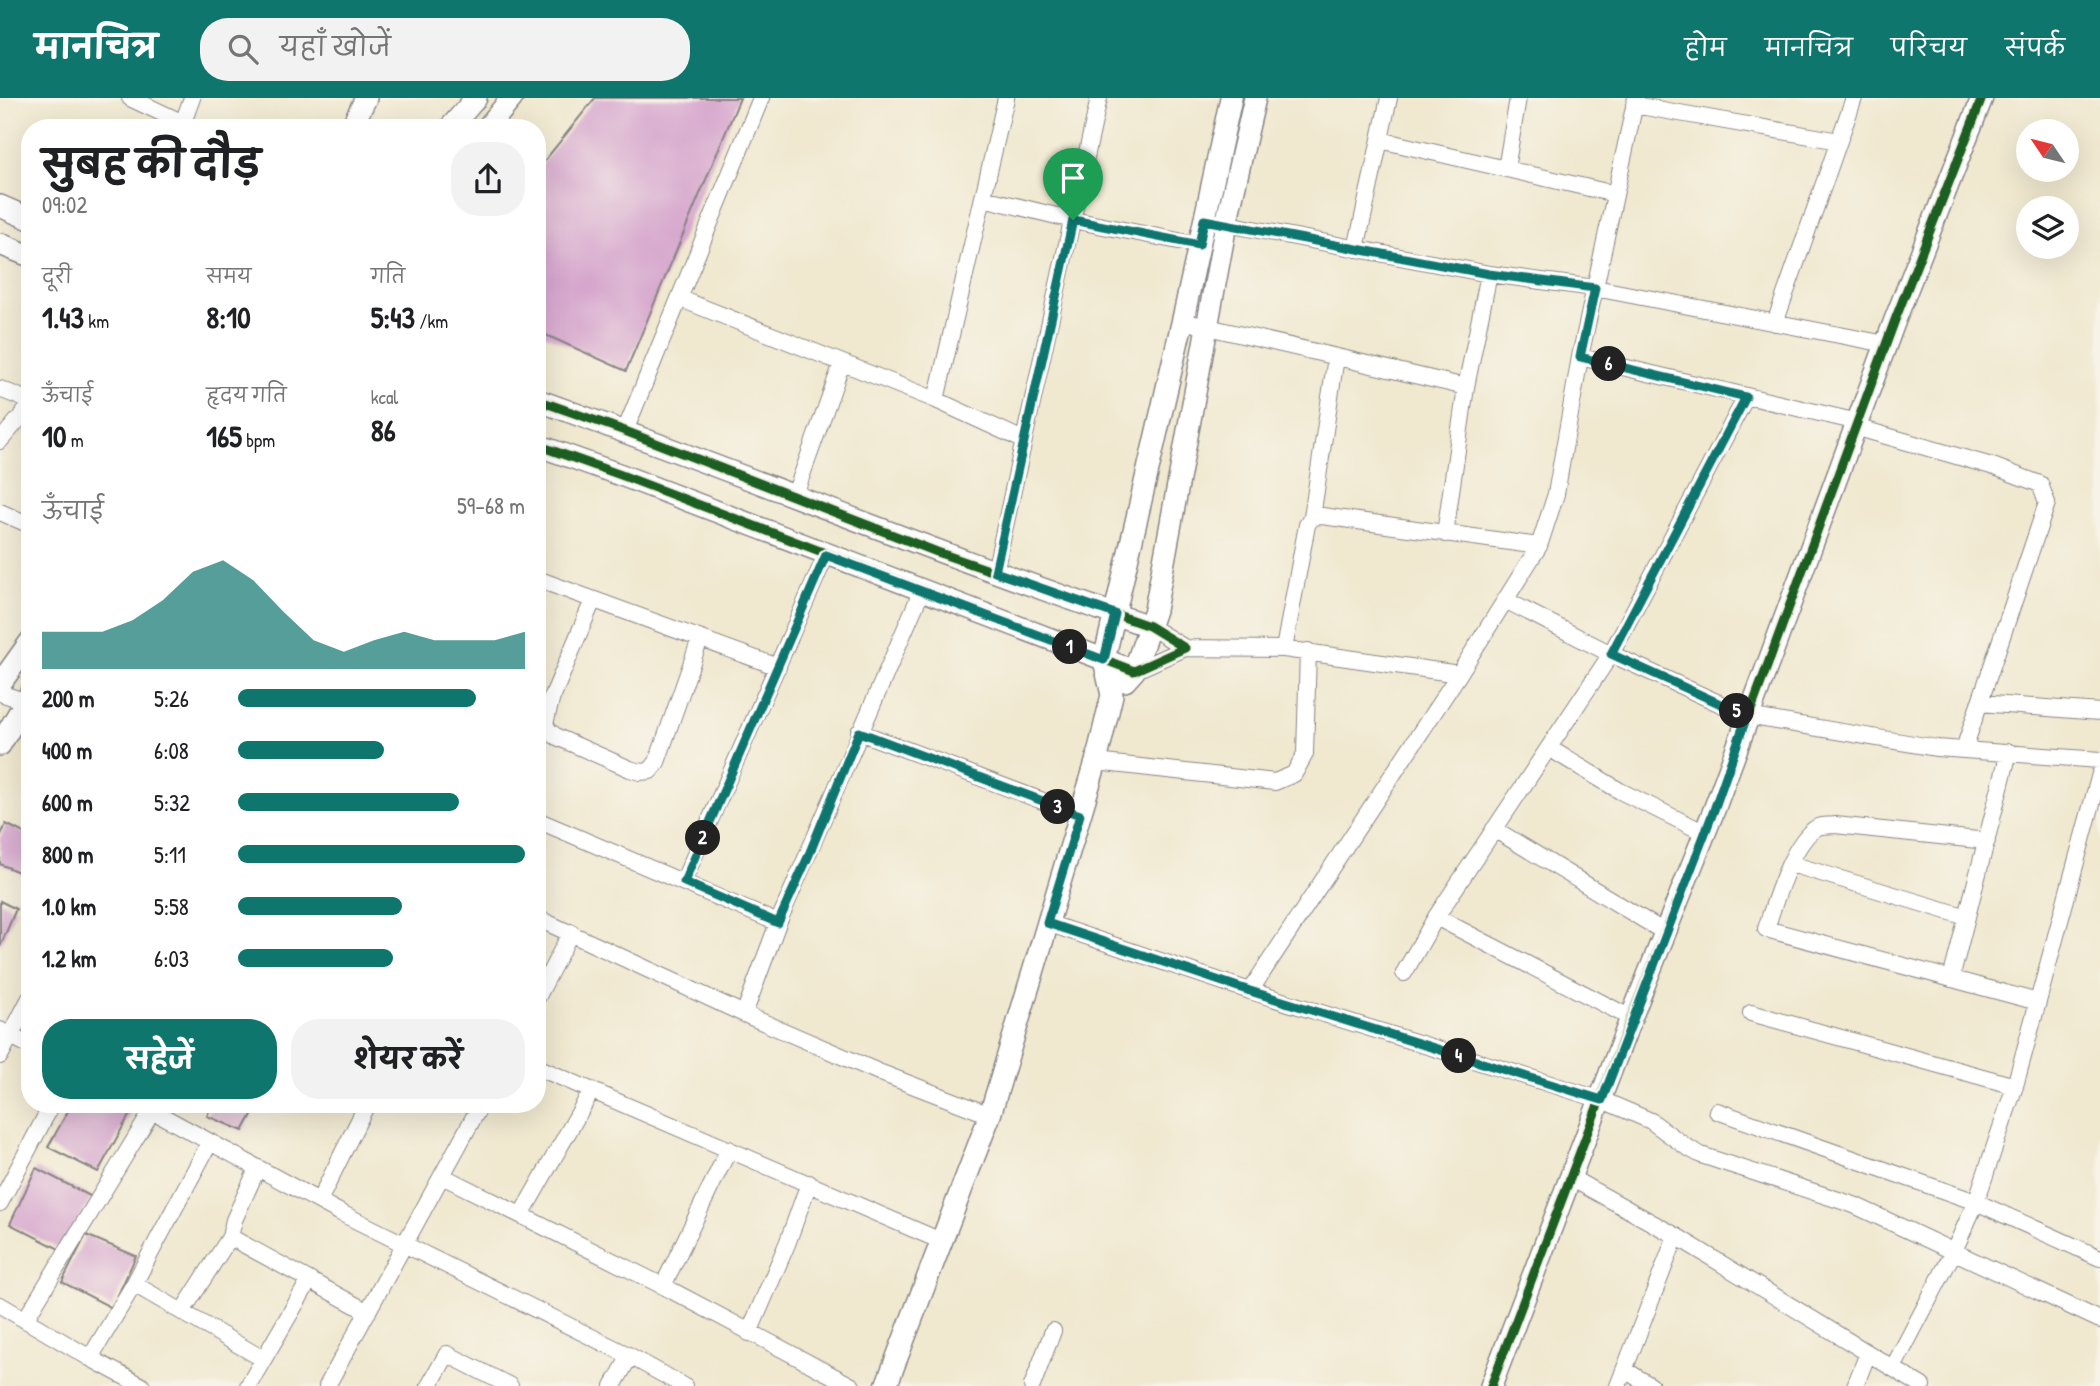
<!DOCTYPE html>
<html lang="hi">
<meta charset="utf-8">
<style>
body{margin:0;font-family:"Patrick Hand","Playpen Sans Deva",sans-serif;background:#f2f2f2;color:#202124;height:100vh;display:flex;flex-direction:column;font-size:26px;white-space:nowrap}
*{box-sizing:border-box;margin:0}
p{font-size:23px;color:#757577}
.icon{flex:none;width:38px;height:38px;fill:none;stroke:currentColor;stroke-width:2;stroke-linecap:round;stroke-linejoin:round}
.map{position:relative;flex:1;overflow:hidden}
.side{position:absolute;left:21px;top:21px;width:525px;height:994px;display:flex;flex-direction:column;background:#fff;border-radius:28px;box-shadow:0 7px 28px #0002}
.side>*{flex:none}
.needle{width:46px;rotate:305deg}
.controls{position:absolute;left:2016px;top:21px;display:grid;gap:14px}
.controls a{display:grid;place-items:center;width:63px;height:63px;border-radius:50%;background:#fff;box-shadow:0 7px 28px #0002;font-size:35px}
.pin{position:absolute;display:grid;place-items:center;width:60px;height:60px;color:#fff;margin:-72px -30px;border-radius:50% 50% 50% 0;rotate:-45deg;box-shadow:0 0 7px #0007}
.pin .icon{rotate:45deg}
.km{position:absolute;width:35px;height:35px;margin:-18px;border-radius:50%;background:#222;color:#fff;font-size:19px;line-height:35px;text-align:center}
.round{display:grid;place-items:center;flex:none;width:74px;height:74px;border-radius:28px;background:#f2f2f2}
.overview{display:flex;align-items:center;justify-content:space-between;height:119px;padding:0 21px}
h1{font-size:38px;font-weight:700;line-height:52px}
.metrics{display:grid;grid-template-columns:repeat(3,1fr);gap:10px;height:119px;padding:7px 21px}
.metrics div{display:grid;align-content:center}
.metrics b{font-size:30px;font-weight:700}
.metrics small{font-size:19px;font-weight:400}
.metrics p{font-size:19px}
.chart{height:196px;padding:14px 21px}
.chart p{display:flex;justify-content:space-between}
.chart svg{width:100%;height:126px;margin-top:7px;fill:#0f766e;opacity:.7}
.primary-button{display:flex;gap:14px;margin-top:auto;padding:14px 21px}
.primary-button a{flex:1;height:80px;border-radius:28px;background:#0f766e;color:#fff;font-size:28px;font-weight:700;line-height:80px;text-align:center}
.primary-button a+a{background:#f2f2f2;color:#202124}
ul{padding:0 21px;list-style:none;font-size:23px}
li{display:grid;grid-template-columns:112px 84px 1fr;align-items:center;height:52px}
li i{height:18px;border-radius:9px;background:#0f766e}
header{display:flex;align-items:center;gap:42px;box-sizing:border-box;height:98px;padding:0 35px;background:#0f766e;color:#fff}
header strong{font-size:33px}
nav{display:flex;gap:38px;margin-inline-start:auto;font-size:24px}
.search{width:490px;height:63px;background:#f2f2f2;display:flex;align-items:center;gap:18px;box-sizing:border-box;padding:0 24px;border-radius:28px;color:#757577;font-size:26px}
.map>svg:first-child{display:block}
.building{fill:#d6a6cd}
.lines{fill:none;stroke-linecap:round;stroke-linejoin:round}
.minor-casing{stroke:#898585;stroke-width:18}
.tertiary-casing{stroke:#898585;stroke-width:24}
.minor{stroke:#fff;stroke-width:16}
.tertiary{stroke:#fff;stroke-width:21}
.cycleway-casing{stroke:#f7f3e8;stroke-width:13}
.cycleway{stroke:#1b5e20;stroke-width:9}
.route-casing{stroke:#fff;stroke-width:14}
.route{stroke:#0f766e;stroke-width:9}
</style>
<header>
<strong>मानचित्र</strong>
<div class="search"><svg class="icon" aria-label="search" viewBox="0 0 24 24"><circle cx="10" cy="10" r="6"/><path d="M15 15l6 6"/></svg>यहाँ खोजें</div>
<nav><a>होम</a><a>मानचित्र</a><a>परिचय</a><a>संपर्क</a></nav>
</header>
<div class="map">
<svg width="2100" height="1288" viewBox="0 0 2100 1288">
<rect width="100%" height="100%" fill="#f7f3e8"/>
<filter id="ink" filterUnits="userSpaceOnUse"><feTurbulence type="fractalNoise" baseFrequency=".0143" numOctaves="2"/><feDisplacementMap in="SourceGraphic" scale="14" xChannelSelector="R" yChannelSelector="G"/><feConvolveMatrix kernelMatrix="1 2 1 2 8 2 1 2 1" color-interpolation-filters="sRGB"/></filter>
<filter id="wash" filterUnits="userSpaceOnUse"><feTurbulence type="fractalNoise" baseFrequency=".00686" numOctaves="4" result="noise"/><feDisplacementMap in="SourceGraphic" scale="28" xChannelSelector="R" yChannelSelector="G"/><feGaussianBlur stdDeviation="1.57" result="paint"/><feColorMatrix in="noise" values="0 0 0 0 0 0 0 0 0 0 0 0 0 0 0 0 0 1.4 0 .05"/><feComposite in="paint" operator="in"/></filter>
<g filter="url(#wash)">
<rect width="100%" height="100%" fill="#f0e8cf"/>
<g id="blocks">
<path class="building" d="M595,0H740L626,273L537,233V72Z
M6,726L30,738V779L0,766V739Z
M0,803L16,811L0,849Z
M72,1006H118L131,1014L98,1074L48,1049Z
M212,1006H258L243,1033L207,1018Z
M36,1070L92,1099L61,1152L10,1126Z
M86,1137L136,1158L112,1210L62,1184Z"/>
</g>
</g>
<g filter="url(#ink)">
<use href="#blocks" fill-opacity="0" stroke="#898585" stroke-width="2"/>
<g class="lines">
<g class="minor-casing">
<path id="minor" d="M130,0L183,25
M1634,7L1839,43
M181,30L192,0
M1380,42L1615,96
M1506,71L1518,0
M983,100L1073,122L1199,147
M1217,124L1489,176L1595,190L1886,246
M1356,151L1389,0
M681,201L936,302L1023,342
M1182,223L1466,289
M1775,225L1854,0
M1580,259L1858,324
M0,291L30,303
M936,302L1006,0
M1855,329L1995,369L2040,386L2047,405L1964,651
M625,333L761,0
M0,343L30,308
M794,399L842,265
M0,414L30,427
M1312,419L1336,259
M1445,436L1466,289L1489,176
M995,474L1099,0
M537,481L778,569
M593,502L551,602L545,626L549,633L557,639L630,671L640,674L650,673L657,664L700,541
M1505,502L1611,556L1747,618L1937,650L2100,662
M1185,550L1284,551L1459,576
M1284,551L1307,427L1312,419L1322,418L1539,448
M1134,573L1185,550L1149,528
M0,595L30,605
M1979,605L2100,614
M859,634L1080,717
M1549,650L1620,693L1705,735
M1096,664L1275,684L1294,676L1305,656L1308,553
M537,722L778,825
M1494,731L1666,835
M1987,743L1835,727C1830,728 1823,727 1818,729C1793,741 1774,806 1766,831L2038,904
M1791,766L1967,819
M683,784L826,457
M1436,819L1631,920
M537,820L744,916L881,975L990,1017
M1047,825L1250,893L1602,1002L1651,1023L1685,1048L1701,1057L1854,1107L2100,1222
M1404,875L1436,819L1611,556L1746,299
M1951,881L2009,654
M1250,893L1459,576L1539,448L1556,396L1580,259L1636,0
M537,900L571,834
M1751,915L2015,988
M744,916L778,825L922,492
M0,932L30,948
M0,958L30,900
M537,969L941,1143
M140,1006L339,1114L630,1258L613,1288
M1717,1013L1976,1104L2100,1160
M442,1078L663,1188L852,1288
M1571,1080L1676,1138L1922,1288
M319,1103L367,1006
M0,1105L52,1006
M521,1117L592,992
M230,1139L368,1214
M134,1186L263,1261
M663,1188L729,1051
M0,1207L90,1260L142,1288
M182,1214L230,1139L234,1122L257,1071
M25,1222L152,1013
M749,1235L787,1146L809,1085
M630,1258L684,1288
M90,1260L134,1186L210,1044
M1893,1270L1953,1155L1976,1104L2015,988L2100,676
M1625,1272L1651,1288
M248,1288L309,1183
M327,1288L481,1006
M429,1288L447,1256L510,1288
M1032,1288L1053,1233
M1618,1288L1676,1138
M1855,1288L1868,1255"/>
</g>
<g class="tertiary-casing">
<path id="tertiary" d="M351,30L366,0
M450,30L476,0
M487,30L512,0
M0,108L30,121
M0,146L30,158
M537,302C742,375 943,459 1149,528
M537,347L621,377L1134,573
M1125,583L1134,573L1155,512L1226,126L1255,0
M0,586L30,544
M0,647L30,596
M886,1288L990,1017L1040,851L1096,664L1112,597L1104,562L1185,212L1231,0
M1491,1288L1631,920L1714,712L1895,222L1982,0"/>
</g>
<use href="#minor" class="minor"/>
<use href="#tertiary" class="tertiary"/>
<g class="cycleway-casing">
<path id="cycleway" d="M537,302L625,333L937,454L1149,528L1185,550L1134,573L621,377L537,347
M1491,1288L1631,920L1714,712L1895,222L1982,0"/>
</g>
<use href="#cycleway" class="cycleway"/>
</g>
</g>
<g class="lines" filter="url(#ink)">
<g class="route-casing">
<path id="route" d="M1073,122L1199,147L1204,122L1489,176L1595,190L1580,259L1746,299L1611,556L1747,618L1714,712L1602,1002L1250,893L1047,825L1080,717L859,634L808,759L778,825L684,784L826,457L1104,562L1115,516L995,474Z"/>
</g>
<use href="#route" class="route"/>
</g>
</svg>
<div class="controls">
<a><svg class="needle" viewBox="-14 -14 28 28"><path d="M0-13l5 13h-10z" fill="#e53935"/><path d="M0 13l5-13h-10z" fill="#757577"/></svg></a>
<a><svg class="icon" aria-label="layers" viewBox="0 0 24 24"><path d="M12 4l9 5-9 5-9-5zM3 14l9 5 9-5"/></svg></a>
</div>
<div class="pin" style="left:1073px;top:122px;background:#1e9e55"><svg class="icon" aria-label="arrive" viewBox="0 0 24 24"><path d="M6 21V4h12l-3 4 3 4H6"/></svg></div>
<b class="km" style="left:1070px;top:549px">1</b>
<b class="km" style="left:703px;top:740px">2</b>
<b class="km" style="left:1058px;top:709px">3</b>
<b class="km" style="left:1459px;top:958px">4</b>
<b class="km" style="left:1737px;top:613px">5</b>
<b class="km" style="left:1609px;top:266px">6</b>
<section class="side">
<div class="overview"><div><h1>सुबह की दौड़</h1><p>09:02</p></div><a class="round"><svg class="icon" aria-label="share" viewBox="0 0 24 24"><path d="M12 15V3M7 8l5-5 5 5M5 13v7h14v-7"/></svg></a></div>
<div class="metrics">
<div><p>दूरी</p><b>1.43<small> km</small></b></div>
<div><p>समय</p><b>8:10</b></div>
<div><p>गति</p><b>5:43<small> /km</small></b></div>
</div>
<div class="metrics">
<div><p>ऊँचाई</p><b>10<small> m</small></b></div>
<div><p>हृदय गति</p><b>165<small> bpm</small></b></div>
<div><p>kcal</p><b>86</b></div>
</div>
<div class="chart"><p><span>ऊँचाई</span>59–68 m</p>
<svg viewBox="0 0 160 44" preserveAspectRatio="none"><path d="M0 44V31L10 31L20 31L30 27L40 20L50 10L60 6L70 13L80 24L90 34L100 38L110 34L120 31L130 34L140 34L150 34L160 31V44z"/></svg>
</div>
<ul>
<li><b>200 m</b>5:26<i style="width:83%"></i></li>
<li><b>400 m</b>6:08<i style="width:51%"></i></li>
<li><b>600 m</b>5:32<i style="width:77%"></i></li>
<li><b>800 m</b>5:11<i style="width:100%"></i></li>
<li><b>1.0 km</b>5:58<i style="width:57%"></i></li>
<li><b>1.2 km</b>6:03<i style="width:54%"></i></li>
</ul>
<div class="primary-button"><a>सहेजें</a><a>शेयर करें</a></div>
</section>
</div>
